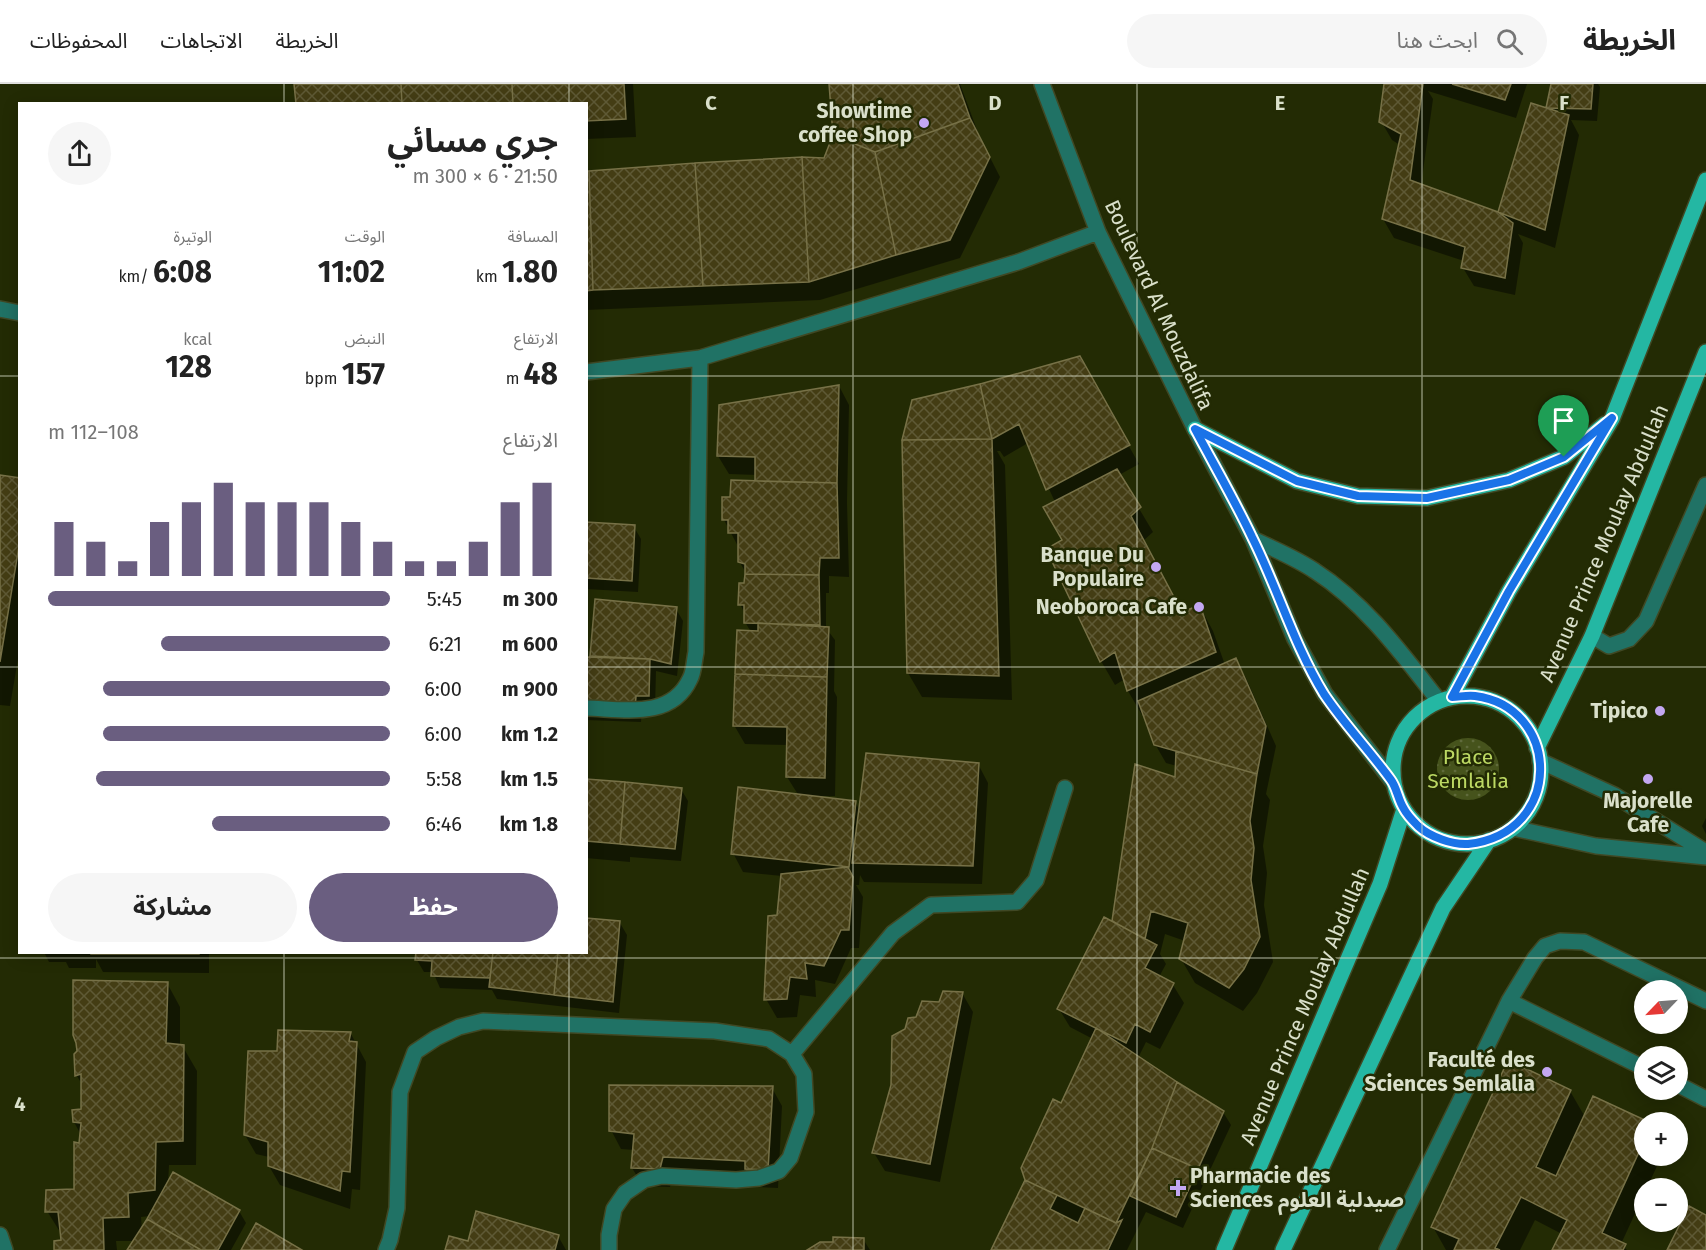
<!DOCTYPE html>
<html lang="ar">
<meta charset="utf-8">
<style>
body{margin:0;font-family:"Fira Sans","Noto Sans Arabic",sans-serif;background:#f6f6f6;color:#222;direction:rtl;height:100vh;display:flex;flex-direction:column;font-size:22px;white-space:nowrap}
*{box-sizing:border-box;margin:0}
p{font-size:20px;color:#767676}
.icon{flex:none;width:33px;height:33px;fill:none;stroke:currentColor;stroke-width:2;stroke-linecap:round;stroke-linejoin:round}
.map{position:relative;flex:1;overflow:hidden;direction:ltr}
.side{position:absolute;left:18px;top:18px;width:570px;height:852px;display:flex;flex-direction:column;background:#fff;border-radius:0px;box-shadow:0 3px 15px #0003;direction:rtl}
.side>*{flex:none}
.needle{width:39px;rotate:245deg}
.fabs{position:absolute;left:1634px;top:896px;display:grid;gap:12px}
.fabs a{display:grid;place-items:center;width:54px;height:54px;border-radius:50%;background:#fff;box-shadow:0 3px 15px #0003;font-size:30px}
.pin{position:absolute;display:grid;place-items:center;width:51px;height:51px;color:#fff;margin:-62px -26px;border-radius:50% 50% 50% 0;rotate:-45deg;box-shadow:0 0 6px #0007}
.pin .icon{rotate:45deg}
.round{display:grid;place-items:center;flex:none;width:63px;height:63px;border-radius:32px;background:#f6f6f6}
.overview{display:flex;align-items:center;justify-content:space-between;height:102px;padding:0 30px}
h1{font-size:33px;font-weight:700;line-height:45px}
.metrics{display:grid;grid-template-columns:repeat(3,1fr);gap:9px;height:102px;padding:6px 30px}
.metrics div{display:grid;align-content:center}
.metrics b{font-size:30px;font-weight:700}
.metrics small{font-size:16px;font-weight:400}
.metrics p{font-size:16px}
.chart{height:168px;padding:12px 30px}
.chart p{display:flex;justify-content:space-between}
.chart svg{width:100%;height:108px;margin-top:6px;stroke:#6a5e80;stroke-width:6}
.primary-button{display:flex;gap:12px;margin-top:auto;padding:12px 30px}
.primary-button a{flex:1;height:69px;border-radius:36px;background:#6a5e80;color:#fff;font-size:24px;font-weight:700;line-height:69px;text-align:center}
.primary-button a+a{background:#f6f6f6;color:#222}
ul{padding:0 30px;list-style:none;font-size:20px}
li{display:grid;grid-template-columns:96px 72px 1fr;align-items:center;height:45px}
li i{height:15px;border-radius:8px;background:#6a5e80}
header{display:flex;align-items:center;gap:36px;box-sizing:border-box;height:84px;padding:0 30px;background:#fff;border-bottom:2px solid #e0e0e0}
header strong{font-size:28px}
nav{display:flex;gap:33px;margin-inline-start:auto;font-size:21px}
.search{width:420px;height:54px;background:#f6f6f6;display:flex;align-items:center;gap:15px;box-sizing:border-box;padding:0 21px;border-radius:33px;color:#767676;font-size:22px}
.map>svg:first-child{display:block}
.park{fill:url(#park-dots)}
.shadow{fill:#0007;fill-rule:evenodd}
.building{fill:url(#building-cross-hatch);stroke:#777147;stroke-width:1.5}
.lines{fill:none;stroke-linecap:round;stroke-linejoin:round}
.minor-casing{stroke:#404824;stroke-width:18}
.major-casing{stroke:#404824;stroke-width:18}
.minor{stroke:#207265;stroke-width:15}
.major{stroke:#24b7a3;stroke-width:15}
.route-casing{stroke:#fff;stroke-width:12}
.route{stroke:#1a73e8;stroke-width:8}
.grid{fill:none;stroke:#dae0cb;stroke-width:1.5;stroke-opacity:0.55}
.poi-dot{fill:#c3a7f2;stroke:#232b04;stroke-width:2}
.labels{text-anchor:middle;stroke-width:5;stroke-linejoin:round;paint-order:stroke}
.poi-label{font-size:21px;font-weight:bold;fill:#dae0cb;stroke:#232b04;text-anchor:end}
.street-label{font-size:21px;fill:#dae0cb;stroke:#232b04}
.park-label{font-size:21px;fill:#bcd863;stroke:#232b04}
.grid-label{font-size:20px;text-anchor:middle;font-weight:bold;fill:#dae0cb;stroke:#232b04;stroke-width:5;stroke-linejoin:round;paint-order:stroke}
</style>
<header>
<strong>الخريطة</strong>
<div class="search"><svg class="icon" aria-label="search" viewBox="0 0 24 24"><circle cx="10" cy="10" r="6"/><path d="M15 15l6 6"/></svg>ابحث هنا</div>
<nav><a>الخريطة</a><a>الاتجاهات</a><a>المحفوظات</a></nav>
</header>
<div class="map">
<svg width="1706" height="1166" viewBox="0 0 1706 1166">
<defs>
<pattern id="park-dots" width="8" height="8" patternUnits="userSpaceOnUse" patternTransform="scale(1.5)"><rect width="8" height="8" fill="#46531c"/><path d="M2 2h.1M6 6h.1" fill="none" stroke="#606b3c" stroke-width="1.8" stroke-linecap="round"/></pattern>
<pattern id="building-cross-hatch" width="8" height="8" patternUnits="userSpaceOnUse" patternTransform="scale(1.5)"><rect width="8" height="8" fill="#443d14"/><path d="M0 0l8 8M0 8l8-8" fill="none" stroke="#5e5935"/></pattern>
</defs>
<rect width="100%" height="100%" fill="#232b04"/>
<path class="park" d="M1437 685a31 31 0 1 1 62 0a31 31 0 1 1-62 0Z"/>
<path class="shadow" d="M296,0H633L636,53L586,55V20Z
M831,0H960L980,54L1000,93L960,174L820,216L586,226V89L825,76L835,51Z
M1386,0H1527L1516,34L1428,7L1433,15L1421,102L1499,130L1532,21L1549,26L1548,24L1553,0H1598L1600,3L1597,37L1571,36L1579,51L1555,164L1518,150L1523,159L1515,211L1474,202L1463,184L1464,177L1394,154L1383,135L1400,61L1392,56L1381,37Z
M1079,274L1139,380L1119,391L1153,448L1143,457L1182,530L1200,523L1213,547L1225,581L1236,576L1246,594L1276,662L1266,710L1270,716L1263,762L1267,789L1264,821L1273,878L1257,909L1243,927L1195,899L1181,875L1185,857L1165,850L1160,870L1166,880L1159,893L1173,901L1184,919L1160,965L1146,958L1138,974L1223,1028L1231,1041L1183,1144L1146,1128L1127,1166H993L1093,955L1070,943L1059,925L1117,842L1114,837L1176,695L1177,682L1166,679L1155,660L1144,629L1142,631L1128,607L1125,595L1115,601L1101,577L1048,465L1064,456L1055,418L1028,359L1004,373L1000,367H997L1005,381L1012,616L922,613L908,589L979,302Z
M839,302L849,321L847,418L849,493L829,492V509H826V544L835,556L834,607L837,613L835,712H816V714L855,718L860,726L978,680L988,699L982,800L864,798L860,791L859,801H856L863,813L859,864H851L835,900L815,896L816,913L800,911L797,933L777,934L766,915L779,832L782,792L743,788L733,769L799,712L787,693L788,661L745,660L734,641L751,548L745,538V530L740,520L746,489L739,477L740,466L724,436L732,414L757,398V391L729,390L718,372Z
M0,393L20,396V563L10,622L0,621Z
M586,440L634,443L641,455L638,508L586,505Z
M596,517L676,525L683,537L677,592L656,587L655,624L642,623L641,638L586,636V575H591Z
M586,696L681,705L688,717L681,777L630,773V778L586,774Z
M1706,734V750L1702,742Z
M620,839L627,851L619,929L497,915L492,906L440,904L433,888H424L417,876V868H586Z
M44,868H209V889L103,888L96,875V884H69L66,878H49Z
M167,899L180,923V962L183,963L197,987L196,1081H169L168,1100L239,1127L246,1139L231,1166H129L135,1157H116L117,1166H55L62,1157V1151L47,1127L75,1107L81,1051L74,1038L83,1027V1002L77,992L76,970ZM150,1132L142,1146L141,1133Z
M962,909L973,928L940,1098L885,1087L874,1069L906,946L917,935L940,920Z
M351,950L366,978L360,1106L352,1105L350,1125L280,1101L269,1082V1073L256,1070L245,1051Z
M772,1004L782,1022L778,1104L757,1103L752,1095L673,1091L670,1103L643,1102L632,1084L634,1066L621,1065L611,1046Z
M1570,1007L1585,1033L1645,1038L1644,1071H1662L1647,1104H1644V1110L1621,1160L1627,1166H1554L1562,1150L1535,1136L1520,1166H1446L1433,1143Z
M558,1152L566,1166H447L469,1159Z
M863,1155L870,1166H810Z"/>
<path class="building" d="M294,0H401L402,20H296Z
M401,0H512L513,20H402Z
M512,0H624L626,35L586,37V20H513Z
M829,0H958L970,34L875,68L833,51Z
M1384,0H1423L1410,96L1498,128L1513,139L1505,194L1461,184L1465,163L1382,135L1401,50L1379,38Z
M1452,0H1511L1505,16Z
M1551,0H1593L1591,25L1546,24Z
M1531,19L1569,31L1545,146L1498,128Z
M970,34L990,73L950,156L896,171L875,68Z
M833,51L875,68L896,171L809,198L802,73L824,74Z
M802,73L809,198L703,202L695,79Z
M695,79L703,202L593,206L589,87Z
M586,87H589L593,206L586,207Z
M1080,272L1130,361L1046,406L1019,340L992,355L980,300Z
M980,300L992,355L902,356L912,316Z
M839,301L837,399L755,397V373L717,372L719,321Z
M992,355L999,592L907,589L902,356Z
M1117,385L1141,423L1131,432L1182,528L1200,521L1216,568L1127,607L1115,568L1100,578L1046,465L1062,456L1043,423Z
M0,391L20,394V456L0,578Z
M731,396L837,399L839,474H820L819,491L745,490V480L738,478V449H728V436H722V413H730Z
M586,438L635,441L632,497L586,494Z
M745,490L819,491L820,541L744,539V521H738L739,499H744Z
M595,515L677,523L671,580L650,575L590,572Z
M758,539L829,543L827,593L735,590L737,546L758,547Z
M586,573L650,575L649,612H636L635,626L586,624Z
M1236,574L1266,642L1257,690L1154,661L1138,617Z
M735,590L827,593L825,694L786,693L787,643L733,642Z
M1176,667L1257,690L1250,737L1254,764L1251,796L1260,853L1244,885L1229,904L1179,875L1188,839L1151,827L1145,855L1112,837L1135,680L1175,693Z
M866,669L979,679L973,782L852,779Z
M586,695L625,698L620,760L586,757Z
M625,698L682,704L675,765L620,760Z
M738,703L856,717L849,783L731,770Z
M848,783L853,793L849,846H841L824,882L805,879L807,895L790,893L787,915L764,916L768,832L777,831L781,790Z
M1104,833L1157,861L1145,884L1174,899L1150,948L1135,940L1126,959L1057,925Z
M586,834L620,837L613,918L554,911L558,868H586Z
M91,868H199V870H91Z
M416,868H493L490,894L431,892L432,877L415,876Z
M493,868H558L554,911L489,903Z
M73,896L168,898L166,959L184,961L183,1057L156,1058L155,1106L128,1109L129,1133L103,1134L104,1166H54V1157L61,1156L58,1128H45L46,1106L74,1105V1058L79,1059L81,1039L73,1038L72,1026L81,1025V990L75,992L74,970L77,967L76,959L73,951Z
M943,907L963,908L930,1080L872,1069L891,1001L892,952L905,945L908,934L916,933L922,917L939,918Z
M1096,944L1177,998L1152,1064L1116,1139L1025,1096L1021,1084L1053,1015L1061,1019Z
M278,946L351,948L349,957L357,958L350,1088L342,1087L340,1107L268,1082V1058L244,1051L248,967H277Z
M1508,976L1571,1006L1536,1083L1556,1092L1593,1012L1649,1038H1644V1057L1602,1149L1626,1160L1623,1166H1552L1567,1136L1521,1113L1495,1164L1500,1166H1454L1459,1155L1431,1143Z
M1177,998L1224,1027L1198,1085L1152,1064Z
M609,1001L773,1002L768,1086L745,1085V1077L663,1073L660,1085L631,1084L634,1050L609,1047Z
M1152,1064L1198,1085L1176,1133L1130,1112Z
M173,1088L240,1126L218,1166H201L147,1135Z
M1025,1096L1057,1111L1050,1125L1078,1139L1085,1124L1116,1139L1122,1136L1108,1166H991Z
M1689,1122L1706,1131V1166H1667Z
M476,1127L559,1151L555,1166H445L449,1152L468,1157Z
M147,1135L201,1166H127Z
M256,1139L302,1166H241Z
M833,1153L864,1154V1166H807L820,1158H833Z"/>
<g class="lines">
<g class="minor-casing">
<path id="minor" d="M1042,0L1098,148L1195,345L1253,455L1295,555L1325,610L1393,698
M0,225L20,229
M586,288L700,274L1018,178L1098,148
M1253,455C1273,465 1296,474 1315,487C1366,520 1402,570 1439,617
M1592,552L1609,562L1629,555L1646,537L1706,401
M586,624C623,625 671,636 690,595C694,588 694,577 696,568L700,274
M1540,677L1614,711L1706,768
M1513,744L1596,762L1706,773
M1509,917L1644,984
M792,970L893,849L931,821L1017,818L1036,796L1065,704
M1677,1000L1706,1015
M0,1151L5,1166
M386,1166L390,1156L397,1124L400,1008L415,968L436,954L459,943L483,937L715,947L769,955L792,970L804,990L806,1028L790,1074L779,1087L759,1094L736,1096L662,1092L644,1096L625,1109L614,1125L609,1151V1166
M1387,1166L1509,917L1535,874L1545,862L1560,857L1584,858L1706,917"/>
</g>
<g class="major-casing">
<path id="major" d="M1195,345L1297,397L1358,412L1427,414L1509,396L1564,373L1605,340
M1393 686a74 74 0 1 1 148 0a74 74 0 1 1-148 0Z
M1452,613L1509,507L1612,335L1706,96
M1537,664L1592,552L1706,268
M1224,1166L1380,800L1404,725
M1283,1166L1443,824L1489,756"/>
</g>
<use href="#minor" class="minor"/>
<use href="#major" class="major"/>
</g>
<g class="lines">
<g class="route-casing">
<path id="route" d="M1612,334L1509,507L1452,613C1459,613 1467,611 1475,612C1561,623 1565,749 1468,760C1453,761 1430,753 1418,742C1413,737 1407,731 1404,725C1398,716 1397,704 1391,696C1370,667 1344,640 1324,610C1294,561 1278,505 1252,453C1235,417 1214,381 1195,345L1297,397L1358,412L1427,414L1509,396L1564,373Z"/>
</g>
<use href="#route" class="route"/>
</g>
<path class="grid" d="M284,0V20M569,0V20M853,0V1166M1137,0V1166M1422,0V1166M0,292H20M586,292H1706M0,583H20M586,583H1706M284,868V1166M569,868V1166M0,874H1706"/>
<g class="poi-dot">
<circle cx="924" cy="39" r="6"/>
<circle cx="1156" cy="483" r="6"/>
<circle cx="1199" cy="523" r="6"/>
<circle cx="1660" cy="627" r="6"/>
<circle cx="1648" cy="695" r="6"/>
<circle cx="1547" cy="988" r="6"/>
<path d="M1175 1095h6v6h6v6h-6v6h-6v-6h-6v-6h6z"/>
</g>
<g class="labels">
<g class="poi-label">
<text x="912" y="34">Showtime<tspan x="912" dy="24">coffee Shop</tspan></text>
<text x="1144" y="478">Banque Du<tspan x="1144" dy="24">Populaire</tspan></text>
<text x="1187" y="530">Neoboroca Cafe</text>
<text x="1648" y="634">Tipico</text>
<text x="1648" y="724" text-anchor="middle">Majorelle<tspan x="1648" dy="24">Cafe</tspan></text>
<text x="1535" y="983">Faculté des<tspan x="1535" dy="24">Sciences Semlalia</tspan></text>
<text x="1190" y="1099" text-anchor="start">Pharmacie des<tspan x="1190" dy="24">Sciences صيدلية العلوم</tspan></text>
</g>
<g class="street-label">
<text transform="translate(1159 221) rotate(65)" y="7">Boulevard Al Mouzdalifa</text>
<text transform="translate(1604 459) rotate(-67)" y="7">Avenue Prince Moulay Abdullah</text>
<text transform="translate(1305 922) rotate(-67)" y="7">Avenue Prince Moulay Abdullah</text>
</g>
<g class="park-label">
<text x="1468" y="680">Place<tspan x="1468" dy="24">Semlalia</tspan></text>
</g>
</g>
<g class="grid-label">
<text x="711" y="26">C</text>
<text x="995" y="26">D</text>
<text x="1280" y="26">E</text>
<text x="1564" y="26">F</text>
<text x="20" y="1027">4</text>
</g>
</svg>
<div class="fabs">
<a><svg class="needle" viewBox="-14 -14 28 28"><path d="M0-13l5 13h-10z" fill="#e53935"/><path d="M0 13l5-13h-10z" fill="#767676"/></svg></a>
<a><svg class="icon" aria-label="layers" viewBox="0 0 24 24"><path d="M12 4l9 5-9 5-9-5zM3 14l9 5 9-5"/></svg></a>
<a>+</a>
<a>−</a>
</div>
<div class="pin" style="left:1564px;top:373px;background:#1e9e55"><svg class="icon" aria-label="arrive" viewBox="0 0 24 24"><path d="M6 21V4h12l-3 4 3 4H6"/></svg></div>
<section class="side">
<div class="overview"><div><h1>جري مسائي</h1><p>21:50 · 6 × 300 m</p></div><a class="round"><svg class="icon" aria-label="share" viewBox="0 0 24 24"><path d="M12 15V3M7 8l5-5 5 5M5 13v7h14v-7"/></svg></a></div>
<div class="metrics">
<div><p>المسافة</p><b>1.80<small> km</small></b></div>
<div><p>الوقت</p><b>11:02</b></div>
<div><p>الوتيرة</p><b>6:08<small> /km</small></b></div>
</div>
<div class="metrics">
<div><p>الارتفاع</p><b>48<small> m</small></b></div>
<div><p>النبض</p><b>157<small> bpm</small></b></div>
<div><p>kcal</p><b>128</b></div>
</div>
<div class="chart"><p><span>الارتفاع</span>108–112 m</p>
<svg viewBox="0 0 160 44" preserveAspectRatio="none"><path d="M5 44V22M15 44V30M25 44V38M35 44V22M45 44V14M55 44V6M65 44V14M75 44V14M85 44V14M95 44V22M105 44V30M115 44V38M125 44V38M135 44V30M145 44V14M155 44V6"/></svg>
</div>
<ul>
<li><b>300 m</b>5:45<i style="width:100%"></i></li>
<li><b>600 m</b>6:21<i style="width:67%"></i></li>
<li><b>900 m</b>6:00<i style="width:84%"></i></li>
<li><b>1.2 km</b>6:00<i style="width:84%"></i></li>
<li><b>1.5 km</b>5:58<i style="width:86%"></i></li>
<li><b>1.8 km</b>6:46<i style="width:52%"></i></li>
</ul>
<div class="primary-button"><a>حفظ</a><a>مشاركة</a></div>
</section>
</div>
